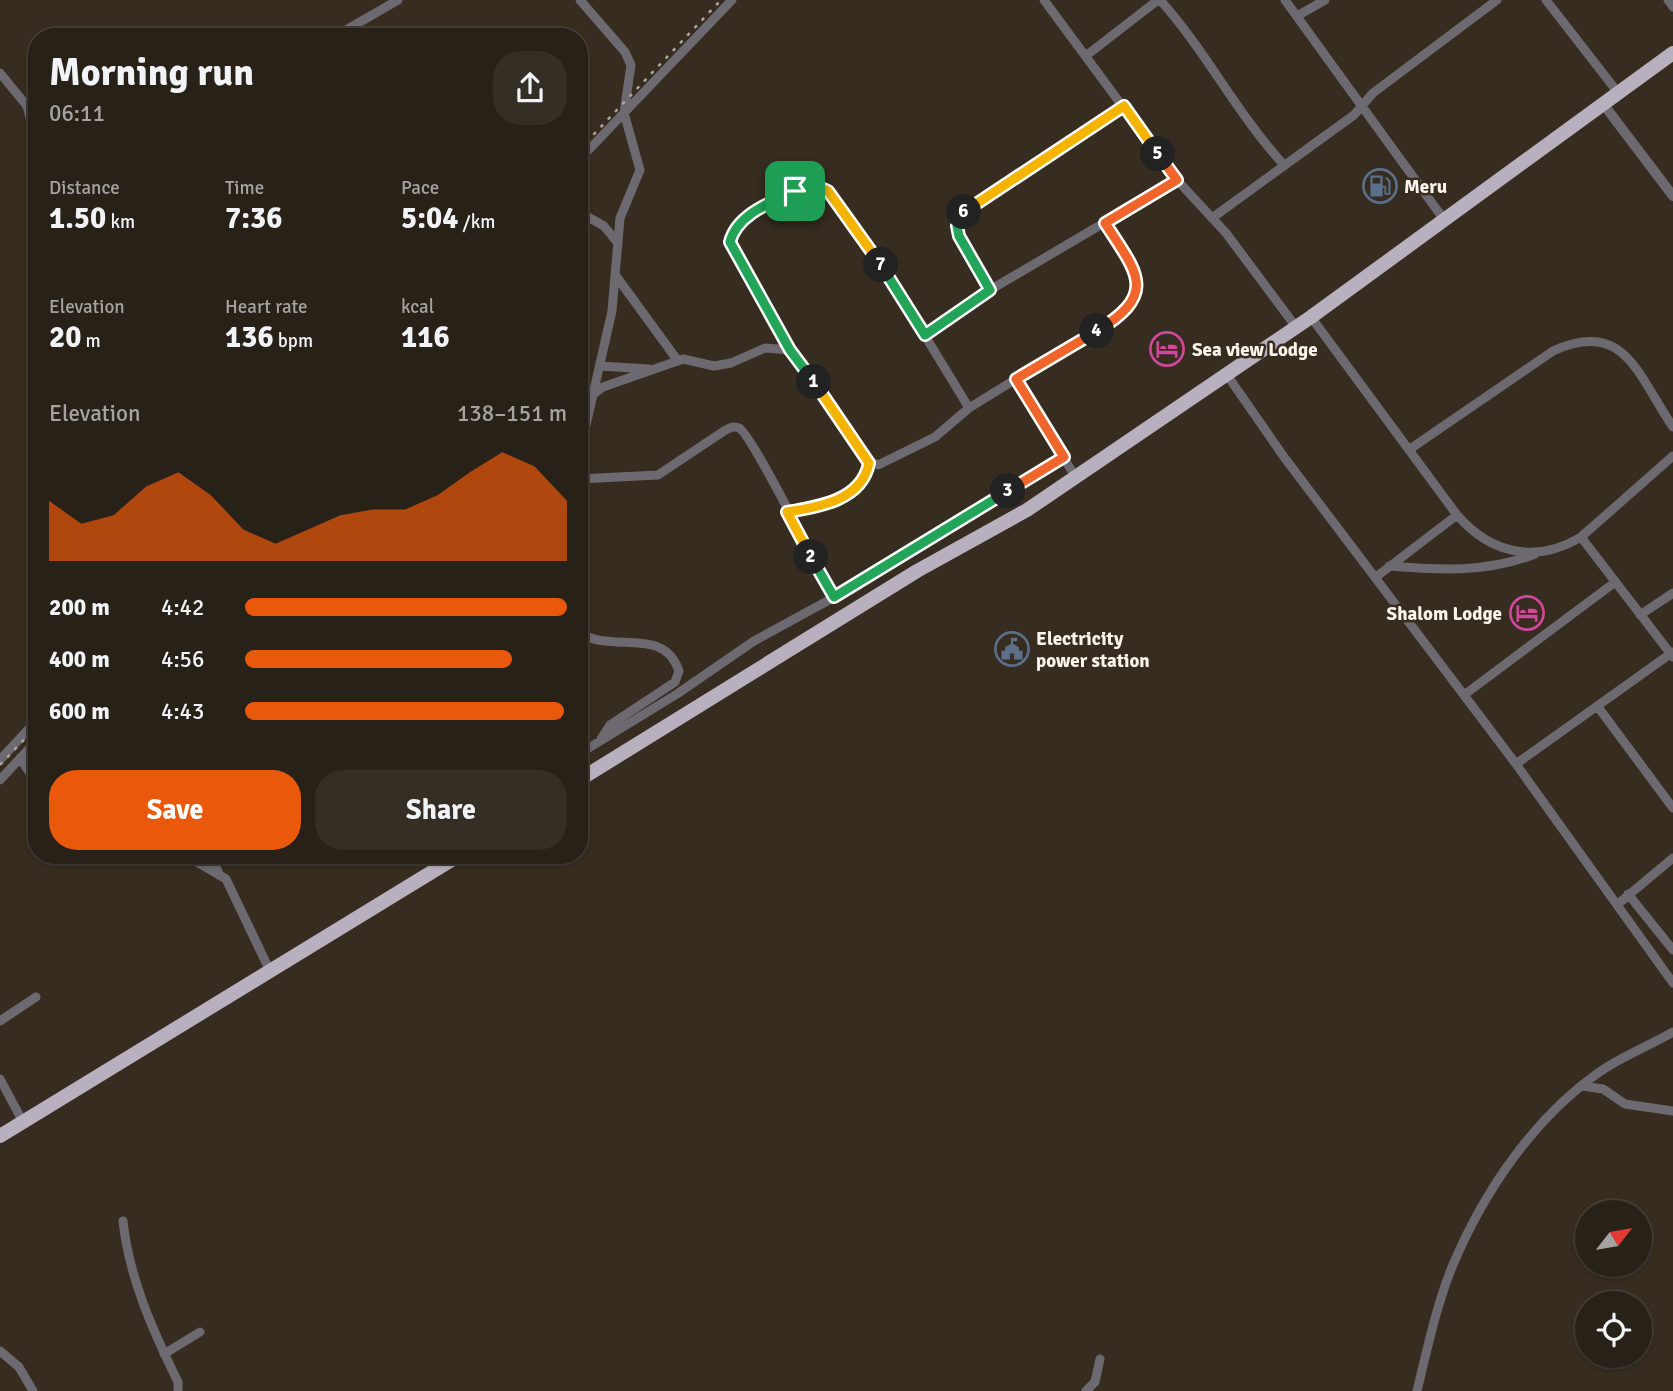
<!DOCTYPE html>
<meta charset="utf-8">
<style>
body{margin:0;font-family:Signika,sans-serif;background:#342e25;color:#f1f3f6;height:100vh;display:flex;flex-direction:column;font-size:26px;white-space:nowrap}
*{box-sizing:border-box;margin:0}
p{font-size:23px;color:#a5a3a2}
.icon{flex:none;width:38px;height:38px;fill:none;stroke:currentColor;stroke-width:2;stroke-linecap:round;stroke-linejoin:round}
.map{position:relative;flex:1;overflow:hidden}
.details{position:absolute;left:28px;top:28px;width:560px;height:836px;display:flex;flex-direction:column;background:#282118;border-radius:28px;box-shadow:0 2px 5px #0004,0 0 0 2px #443e37}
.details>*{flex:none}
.needle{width:46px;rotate:59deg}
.buttons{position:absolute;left:1575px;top:1200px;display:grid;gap:14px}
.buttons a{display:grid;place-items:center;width:77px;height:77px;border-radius:50%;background:#282118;box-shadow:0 2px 5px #0004,0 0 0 2px #443e37;font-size:35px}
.pin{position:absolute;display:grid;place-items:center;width:60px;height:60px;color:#fff;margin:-30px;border-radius:14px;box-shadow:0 4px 10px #0006}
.km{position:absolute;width:35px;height:35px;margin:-18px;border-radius:50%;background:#222;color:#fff;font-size:19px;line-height:35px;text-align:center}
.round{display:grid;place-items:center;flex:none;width:74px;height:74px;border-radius:28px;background:#342e25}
.summary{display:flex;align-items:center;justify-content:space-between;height:119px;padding:0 21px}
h1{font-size:38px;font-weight:800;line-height:52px}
.figures{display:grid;grid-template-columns:repeat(3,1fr);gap:10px;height:119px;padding:7px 21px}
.figures div{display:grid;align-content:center}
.figures b{font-size:30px;font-weight:800}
.figures small{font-size:19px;font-weight:400}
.figures p{font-size:19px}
.chart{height:196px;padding:14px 21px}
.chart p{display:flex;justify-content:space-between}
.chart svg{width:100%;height:126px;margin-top:7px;fill:#ea580c;opacity:.7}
.button{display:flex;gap:14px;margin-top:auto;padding:14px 21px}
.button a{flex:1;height:80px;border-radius:28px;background:#ea580c;color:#fff;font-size:28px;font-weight:800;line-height:80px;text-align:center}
.button a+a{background:#342e25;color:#f1f3f6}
ul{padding:0 21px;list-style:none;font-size:23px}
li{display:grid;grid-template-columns:112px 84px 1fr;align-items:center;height:52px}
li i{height:18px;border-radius:9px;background:#ea580c}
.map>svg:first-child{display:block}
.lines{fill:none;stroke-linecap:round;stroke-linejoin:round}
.minor{stroke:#6d6970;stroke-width:9}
.tertiary{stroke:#6d6970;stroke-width:10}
.trunk{stroke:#b8b0bf;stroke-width:14}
.rail{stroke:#aea79d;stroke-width:2.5;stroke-dasharray:3.5 7;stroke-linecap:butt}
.split-1-casing{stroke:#fff;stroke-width:14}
.split-2-casing{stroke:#fff;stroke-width:14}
.split-3-casing{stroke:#fff;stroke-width:14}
.split-4-casing{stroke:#fff;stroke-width:14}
.split-5-casing{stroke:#fff;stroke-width:14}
.split-6-casing{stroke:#fff;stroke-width:14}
.split-7-casing{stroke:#fff;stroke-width:14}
.split-8-casing{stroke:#fff;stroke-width:14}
.split-1{stroke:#22a559;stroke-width:9}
.split-2{stroke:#f5b400;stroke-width:9}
.split-3{stroke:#22a559;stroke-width:9}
.split-4{stroke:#f0652b;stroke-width:9}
.split-5{stroke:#f0652b;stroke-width:9}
.split-6{stroke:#f5b400;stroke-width:9}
.split-7{stroke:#22a559;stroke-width:9}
.split-8{stroke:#f5b400;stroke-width:9}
.labels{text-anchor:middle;stroke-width:5;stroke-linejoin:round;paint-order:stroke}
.poi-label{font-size:19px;font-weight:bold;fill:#f9f3eb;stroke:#362c20;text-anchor:start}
</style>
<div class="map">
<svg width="1673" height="1391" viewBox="0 0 1673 1391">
<rect width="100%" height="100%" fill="#362c20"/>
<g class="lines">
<path class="minor" d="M1044,0L1177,180L1226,233L1296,327
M1160,0C1206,51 1237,114 1284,165
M1285,0L1445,221
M1546,0L1619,94
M1668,0L1673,7
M1297,16L1325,0
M334,37L398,0
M1087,55L1158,0
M0,73L27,106L37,145
M579,160L732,0
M579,212L604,226L617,242
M1212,218L1354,115L1373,93L1497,0
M616,276L678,361
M990,290C982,276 955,239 957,225C958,219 963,214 966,210L1124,106
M1311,317L1457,515C1491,554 1536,564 1581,537L1673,456
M924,335L990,290L1177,180
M790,350L730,242L742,222L779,198L810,186L828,191L891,280L969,408
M600,366L649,369
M1227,375L1284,457L1516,764L1673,983
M1016,379L1076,478
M595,393L603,387L683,359L714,366L731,363L765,348L790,350L804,366L865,459L878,465L935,437L969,408L1129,309C1149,277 1123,250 1105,223
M1410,449L1553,351C1625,318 1638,376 1673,427
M579,456L612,311L620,218L640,170L624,113L631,65L625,52L580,0
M579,479L658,475L724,431C728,429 733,425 739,428C751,433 821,574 834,597
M787,512C819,507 862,500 869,463
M1581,537L1673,657
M1389,566C1440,570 1487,573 1535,554
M1376,577L1457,515
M1640,615L1673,593
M579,632C611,655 663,624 679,671L675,682L610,725L601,739
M1464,695L1614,583
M1598,707L1673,808
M579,754L677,694L754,641L862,582L1064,457
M20,758L37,784
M0,760L37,720
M1516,764L1673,652
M0,780L37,740
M187,856L226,879L270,971
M210,856L218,871
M1628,894L1673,950
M1618,904L1673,858
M0,1021L36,997
M0,1079L23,1122
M1582,1086L1603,1089L1625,1104L1673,1111
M123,1221C129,1278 153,1331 178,1382V1391
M0,1351L19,1367L33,1391
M164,1354L200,1332
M1086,1391L1095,1382L1100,1359
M1417,1391C1427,1350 1436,1307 1452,1267C1483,1193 1532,1120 1598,1073C1620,1057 1649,1046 1673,1032"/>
<path class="tertiary" d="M1604,105L1673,196"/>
<path class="trunk" d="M579,780L917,571L1027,510L1311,317L1673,53
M0,1136L458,856"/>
<path class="rail" d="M579,150L721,0
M0,765L37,726"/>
</g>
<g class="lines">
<g class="split-1-casing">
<path id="split-1" d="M795,191C772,202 737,214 730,242L790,350L814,382"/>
</g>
<g class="split-2-casing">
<path id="split-2" d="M811,557L787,512C819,507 862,500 869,463L814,382"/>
</g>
<g class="split-3-casing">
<path id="split-3" d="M811,557L834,597L1008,491"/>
</g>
<g class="split-4-casing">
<path id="split-4" d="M1008,491L1064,457L1016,379L1097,331"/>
</g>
<g class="split-5-casing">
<path id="split-5" d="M1097,331C1159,293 1137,273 1105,223L1177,180L1158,154"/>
</g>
<g class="split-6-casing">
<path id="split-6" d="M964,212L1124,106L1158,154"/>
</g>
<g class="split-7-casing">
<path id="split-7" d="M881,265L925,335L990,290L959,236L957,226L964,212"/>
</g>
<g class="split-8-casing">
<path id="split-8" d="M795,191L817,186L828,191L881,265"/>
</g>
<use href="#split-1" class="split-1"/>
<use href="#split-2" class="split-2"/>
<use href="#split-3" class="split-3"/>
<use href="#split-4" class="split-4"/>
<use href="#split-5" class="split-5"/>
<use href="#split-6" class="split-6"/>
<use href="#split-7" class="split-7"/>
<use href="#split-8" class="split-8"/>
</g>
<defs>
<g id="fuel-ring" transform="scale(1.75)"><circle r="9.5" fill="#362c20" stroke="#5c6f8a" stroke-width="1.5"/><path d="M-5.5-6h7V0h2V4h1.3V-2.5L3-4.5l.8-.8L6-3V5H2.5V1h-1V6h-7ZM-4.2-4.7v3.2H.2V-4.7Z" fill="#5c6f8a"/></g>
<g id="hotel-ring" transform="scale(1.75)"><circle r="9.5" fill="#362c20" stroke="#d1479c" stroke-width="1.5"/><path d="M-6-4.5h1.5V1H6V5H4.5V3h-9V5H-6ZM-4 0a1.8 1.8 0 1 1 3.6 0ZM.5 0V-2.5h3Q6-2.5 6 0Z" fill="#d1479c"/></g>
<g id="civic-ring" transform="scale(1.75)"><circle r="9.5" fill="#362c20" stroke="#5c6f8a" stroke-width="1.5"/><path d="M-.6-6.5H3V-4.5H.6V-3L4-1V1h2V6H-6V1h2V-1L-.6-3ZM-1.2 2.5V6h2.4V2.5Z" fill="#5c6f8a"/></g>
</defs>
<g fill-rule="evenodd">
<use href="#fuel-ring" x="1380" y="186"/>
<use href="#hotel-ring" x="1167" y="349"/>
<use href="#hotel-ring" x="1527" y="613"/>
<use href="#civic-ring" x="1012" y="649"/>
</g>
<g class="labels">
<g class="poi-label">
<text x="1404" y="193">Meru</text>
<text x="1192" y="356">Sea view Lodge</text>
<text x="1502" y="620" text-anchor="end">Shalom Lodge</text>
<text x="1036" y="645">Electricity<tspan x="1036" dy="22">power station</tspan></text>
</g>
</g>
</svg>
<div class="buttons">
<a><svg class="needle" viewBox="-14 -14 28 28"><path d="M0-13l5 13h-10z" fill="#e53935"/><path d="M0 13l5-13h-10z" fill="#a5a3a2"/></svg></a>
<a><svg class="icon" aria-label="locate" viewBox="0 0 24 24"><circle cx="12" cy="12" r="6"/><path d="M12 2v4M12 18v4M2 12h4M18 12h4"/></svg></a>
</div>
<div class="pin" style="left:795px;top:191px;background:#1e9e55"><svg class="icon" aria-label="arrive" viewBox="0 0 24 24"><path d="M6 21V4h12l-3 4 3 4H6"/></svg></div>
<b class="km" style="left:814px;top:382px">1</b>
<b class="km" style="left:811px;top:557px">2</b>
<b class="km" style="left:1008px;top:491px">3</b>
<b class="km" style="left:1097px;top:331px">4</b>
<b class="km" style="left:1158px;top:154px">5</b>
<b class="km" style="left:964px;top:212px">6</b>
<b class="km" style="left:881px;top:265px">7</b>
<section class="details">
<div class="summary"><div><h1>Morning run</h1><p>06:11</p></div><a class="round"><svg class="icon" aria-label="share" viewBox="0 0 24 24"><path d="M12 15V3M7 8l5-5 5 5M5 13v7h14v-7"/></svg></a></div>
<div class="figures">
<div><p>Distance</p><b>1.50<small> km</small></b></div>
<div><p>Time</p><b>7:36</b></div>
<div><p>Pace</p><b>5:04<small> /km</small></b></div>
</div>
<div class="figures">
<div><p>Elevation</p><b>20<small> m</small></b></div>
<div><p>Heart rate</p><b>136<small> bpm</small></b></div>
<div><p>kcal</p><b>116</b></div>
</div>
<div class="chart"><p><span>Elevation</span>138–151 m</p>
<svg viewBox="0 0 160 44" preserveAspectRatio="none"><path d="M0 44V23L10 31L20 28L30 18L40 13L50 21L60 33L70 38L80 33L90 28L100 26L110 26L120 21L130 13L140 6L150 11L160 23V44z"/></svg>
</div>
<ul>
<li><b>200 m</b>4:42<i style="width:100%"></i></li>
<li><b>400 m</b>4:56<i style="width:83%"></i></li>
<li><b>600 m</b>4:43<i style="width:99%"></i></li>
</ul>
<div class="button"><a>Save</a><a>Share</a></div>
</section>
</div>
